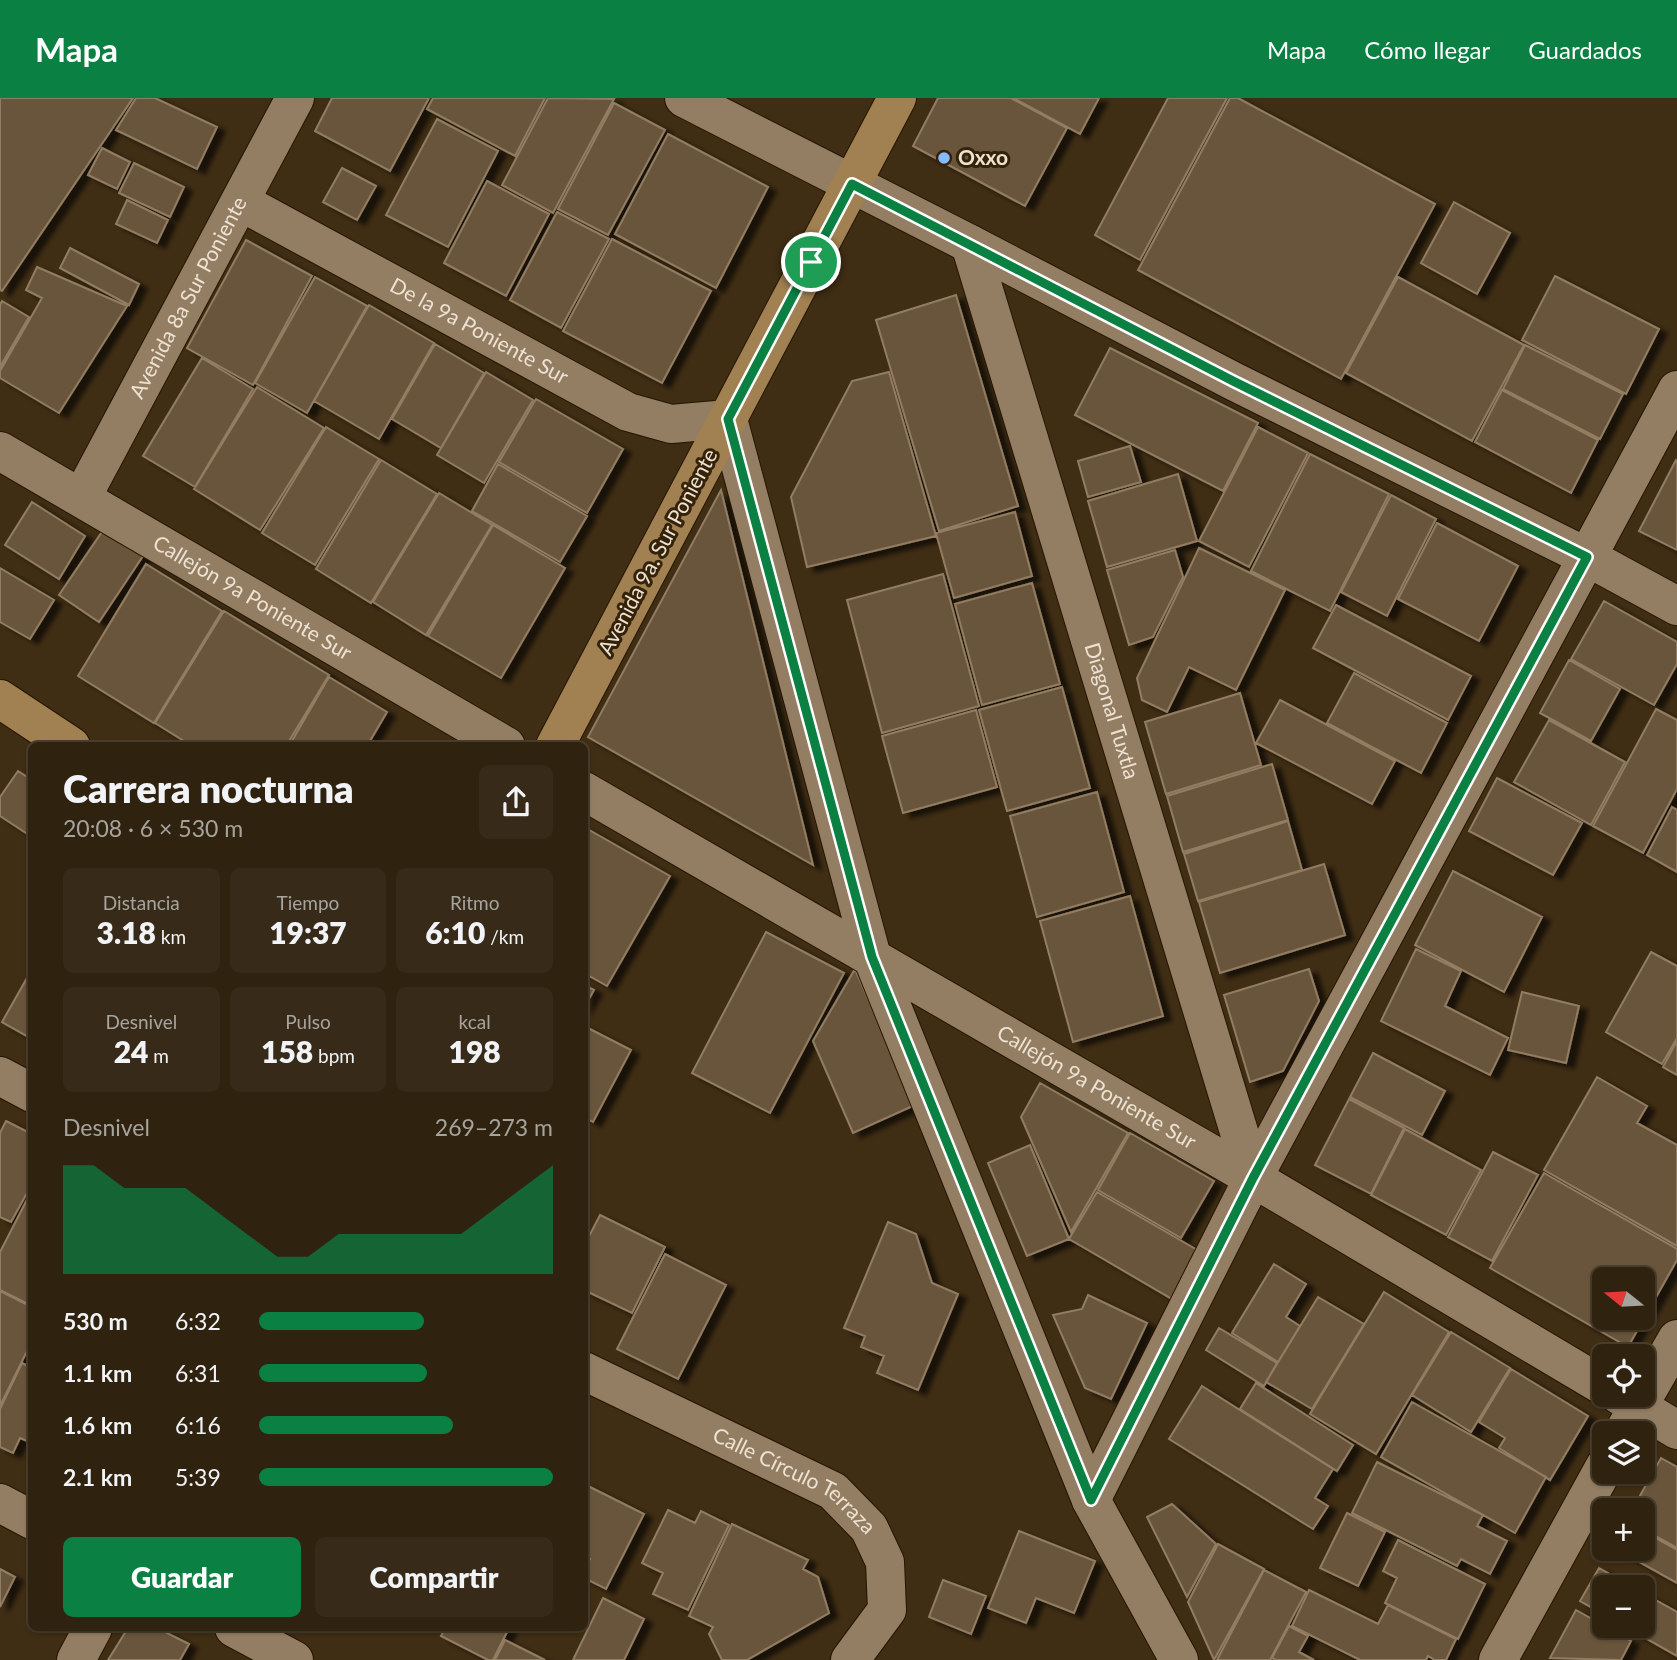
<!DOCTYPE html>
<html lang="es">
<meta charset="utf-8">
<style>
body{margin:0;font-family:Lato,sans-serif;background:#372a18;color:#f1f3f6;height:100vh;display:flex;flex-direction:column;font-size:26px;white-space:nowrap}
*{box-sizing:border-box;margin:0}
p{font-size:23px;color:#a7a49e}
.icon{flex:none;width:38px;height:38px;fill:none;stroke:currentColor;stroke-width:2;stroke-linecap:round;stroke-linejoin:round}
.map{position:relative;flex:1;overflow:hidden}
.panel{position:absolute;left:28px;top:644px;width:560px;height:889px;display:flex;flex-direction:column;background:#2f220f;border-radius:10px;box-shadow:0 2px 5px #0004,0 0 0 2px #4a3f2f}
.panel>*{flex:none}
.needle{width:46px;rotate:288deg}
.controls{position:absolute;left:1592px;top:1169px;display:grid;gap:14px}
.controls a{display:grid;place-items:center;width:63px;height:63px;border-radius:10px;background:#2f220f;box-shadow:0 2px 5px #0004,0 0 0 2px #4a3f2f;font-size:35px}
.pin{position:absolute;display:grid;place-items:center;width:60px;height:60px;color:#fff;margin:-30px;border:4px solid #fff;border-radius:50%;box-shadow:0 2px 7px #0007}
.round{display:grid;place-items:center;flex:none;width:74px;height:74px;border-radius:10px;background:#372a18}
.summary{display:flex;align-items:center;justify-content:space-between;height:119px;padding:0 35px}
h1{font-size:38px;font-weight:800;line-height:52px}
.figures{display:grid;grid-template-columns:repeat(3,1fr);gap:10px;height:119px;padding:7px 35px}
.figures div{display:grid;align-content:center;border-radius:10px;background:#372a18;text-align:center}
.figures b{font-size:30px;font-weight:800}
.figures small{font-size:19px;font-weight:400}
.figures p{font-size:19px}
.chart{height:196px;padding:14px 35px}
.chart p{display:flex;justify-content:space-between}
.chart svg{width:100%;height:126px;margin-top:7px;fill:#0b8043;opacity:.7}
.button{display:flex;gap:14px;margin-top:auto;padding:14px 35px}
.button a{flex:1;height:80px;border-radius:10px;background:#0b8043;color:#fff;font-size:28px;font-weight:800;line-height:80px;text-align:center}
.button a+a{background:#372a18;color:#f1f3f6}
ul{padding:0 35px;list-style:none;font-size:23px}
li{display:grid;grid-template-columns:112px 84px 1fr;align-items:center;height:52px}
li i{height:18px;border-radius:9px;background:#0b8043}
header{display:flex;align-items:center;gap:42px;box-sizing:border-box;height:98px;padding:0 35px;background:#0b8043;color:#fff}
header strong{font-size:33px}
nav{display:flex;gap:38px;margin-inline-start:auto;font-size:24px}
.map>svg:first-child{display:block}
.building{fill:#69553b;stroke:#927d62;stroke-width:2;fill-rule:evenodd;filter:url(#shadow)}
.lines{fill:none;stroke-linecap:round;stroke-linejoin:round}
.street-casing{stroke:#261500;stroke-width:40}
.secondary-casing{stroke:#261500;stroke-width:40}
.street{stroke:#947e63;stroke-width:38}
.secondary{stroke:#a18051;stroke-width:38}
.route-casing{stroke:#fff;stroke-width:14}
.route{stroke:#0b8043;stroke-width:9}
.poi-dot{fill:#85bbfb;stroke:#352309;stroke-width:2.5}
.labels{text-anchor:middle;stroke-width:6;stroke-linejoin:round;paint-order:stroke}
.poi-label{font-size:21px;font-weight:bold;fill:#eee2d3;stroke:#352309;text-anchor:start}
.street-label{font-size:21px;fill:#eee2d3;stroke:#352309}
</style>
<header>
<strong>Mapa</strong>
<nav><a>Mapa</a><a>Cómo llegar</a><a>Guardados</a></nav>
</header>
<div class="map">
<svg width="1677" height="1562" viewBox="0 0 1677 1562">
<defs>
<filter id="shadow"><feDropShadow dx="8" dy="4.5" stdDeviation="2" flood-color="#0009"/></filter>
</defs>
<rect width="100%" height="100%" fill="#3f2d14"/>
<path class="building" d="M0,0H133L2,193L0,192Z
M136,0H155L217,29L197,71L116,32Z
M332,0H429L390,73L315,33Z
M433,0H545L515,58L427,11Z
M548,0L614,1L553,115L502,87Z
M938,0H1011L1067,30L1025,108L913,48Z
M1013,0H1099L1080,36Z
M1168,0H1227L1140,162L1095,137Z
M1230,0H1238L1435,106L1341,281L1138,172Z
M614,5L665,32L608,137L558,111Z
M437,21L498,53L448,149L386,117Z
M668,36L768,89L716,190L615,136Z
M102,50L130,64L117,91L88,77Z
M134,65L184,89L170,119L119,95Z
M342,70L376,88L357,122L323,104Z
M487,83L549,116L506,198L444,165Z
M127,102L168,122L157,145L116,126Z
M1454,104L1510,135L1477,196L1421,165Z
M557,114L609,141L561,230L510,202Z
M612,141L711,193L662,285L563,233Z
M246,142L312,178L253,287L187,250Z
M70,150L139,186L129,207L60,170Z
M37,169L127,208L59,315L0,280V273L42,200L26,192Z
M1555,178L1659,231L1626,296L1522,242Z
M315,179L367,208L307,315L255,285Z
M1398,179L1524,247L1472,343L1346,275Z
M956,197L1018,408L939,433L876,222Z
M2,203L29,219L0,269V207Z
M369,207L434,245L379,341L314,303Z
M435,246L484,275L441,350L392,321Z
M1525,247L1623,296L1600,341L1503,291Z
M1110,250L1258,325L1223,393L1075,317Z
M202,260L253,291L195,389L143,358Z
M486,274L533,302L484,385L437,357Z
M889,274L936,438L807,469L791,399L852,283Z
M257,289L324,330L260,432L194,391Z
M1502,292L1598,342L1571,395L1475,344Z
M536,301L623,351L587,415L499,364Z
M326,329L379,361L315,467L262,435Z
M1258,329L1308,355L1249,469L1199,443Z
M1130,348L1141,384L1088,399L1078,363Z
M1310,356L1389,396L1330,513L1251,473Z
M381,362L437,396L371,505L316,471Z
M1676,362L1677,363V452L1639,433Z
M498,366L587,418L560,464L472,413Z
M1178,376L1197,443L1107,469L1088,403Z
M721,392L813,767L588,639Z
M439,395L492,427L426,537L373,504Z
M1391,397L1436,421L1387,518L1341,494Z
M32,404L85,438L59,481L5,447Z
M1015,414L1032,478L954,500L936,435Z
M1437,425L1518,468L1479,543L1398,501Z
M493,427L565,470L501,580L428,538Z
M106,428L145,455L99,524L59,497Z
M1199,450L1285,492L1236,592L1189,569L1167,614L1142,602L1137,580Z
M1175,452L1183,479L1153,539L1129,547L1107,472Z
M146,466L222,513L154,625L78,578Z
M0,470L54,502L30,541L0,524Z
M943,476L979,608L882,635L847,502Z
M1032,485L1060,586L982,607L955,506Z
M1604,503L1677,544V566L1654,607L1571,561Z
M1336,507L1471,578L1448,622L1313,550Z
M224,513L329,577L286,648H192L155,625Z
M1569,562L1620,591L1591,643L1540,615Z
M1354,575L1447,625L1421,675L1327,625Z
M329,579L387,614L367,648H289Z
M1062,589L1090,690L1007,713L979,612Z
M1240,595L1261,667L1166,696L1145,624Z
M1280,602L1395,663L1372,706L1256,645Z
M1656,611L1677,622V691L1643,755L1593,728Z
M976,612L997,689L903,715L882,638Z
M1549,622L1625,664L1591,727L1514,684Z
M1272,666L1288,722L1183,754L1167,698Z
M18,673L32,682V739L0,718V699Z
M1497,680L1582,725L1553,777L1469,733Z
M1097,694L1124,794L1037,819L1010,718Z
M1672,709L1677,712V774L1647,757Z
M1288,723L1302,772L1198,803L1184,756Z
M584,729L670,778L607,888L584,875Z
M1324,766L1345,837L1220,875L1199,804Z
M1453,773L1542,819L1504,894L1415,847Z
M1130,798L1163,918L1073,944L1040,823Z
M766,834L844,875L770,1015L692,975Z
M1416,851L1461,873L1445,908L1508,940L1490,977L1381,923Z
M1651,854L1677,868V940L1662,966L1606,934Z
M32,871V941L2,924Z
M855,871L915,1007L853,1035L813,943Z
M1309,871L1319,903L1283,973L1250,984L1224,897Z
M584,887L594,892L584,910Z
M1522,894L1579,908L1566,965L1508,952Z
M584,928L631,952L593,1024L584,1019Z
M1677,943V977L1663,969Z
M1373,955L1445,993L1422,1037L1350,999Z
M1597,979L1647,1008L1637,1025L1677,1047V1148L1544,1072Z
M1040,985L1128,1035L1071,1134L1021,1019Z
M1349,1001L1404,1030L1371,1096L1315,1067Z
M6,1023L32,1036V1086L11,1124L0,1119V1035Z
M1405,1031L1481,1072L1446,1137L1371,1097Z
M1130,1035L1214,1083L1181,1140L1098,1092Z
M1030,1047L1069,1141L1027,1158L988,1065Z
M1493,1054L1538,1077L1492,1163L1448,1139Z
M1544,1075L1677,1151V1162L1628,1249L1490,1170ZM1605,1181H1643V1220H1605Z
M32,1092V1208L0,1192V1154Z
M1097,1094L1199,1153L1172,1201L1069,1141Z
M600,1117L665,1149L632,1215L584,1192V1148Z
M888,1124L916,1136L932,1185L958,1196L918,1292L877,1275L884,1258L861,1249L865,1238L844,1230Z
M665,1156L726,1187L678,1281L617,1251Z
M1274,1166L1306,1186L1286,1219L1300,1228L1278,1264L1232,1235Z
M0,1193L32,1209V1243L0,1308Z
M1384,1194L1449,1234L1376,1356L1310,1316Z
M1088,1197L1147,1225L1111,1301L1085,1290L1053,1217L1082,1211Z
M1318,1199L1364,1226L1312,1311L1266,1284Z
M1219,1230L1277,1265L1264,1288L1206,1252Z
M1451,1234L1510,1270L1471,1334L1412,1297Z
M22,1265L32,1270V1345L20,1340L13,1355L0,1349V1311Z
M1511,1271L1588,1318L1550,1382L1499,1350L1505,1340L1479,1324Z
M1256,1285L1353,1347L1337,1373L1240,1311Z
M1202,1288L1333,1371L1315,1400L1328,1408L1313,1431L1169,1341Z
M1412,1304L1546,1379L1515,1435L1381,1359Z
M1661,1360L1677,1369V1450L1643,1431V1412H1632Z
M1377,1364L1483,1417L1477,1428L1507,1443L1490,1476L1461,1461L1457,1468L1352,1415Z
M584,1386L644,1416L606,1491L584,1480V1471L590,1461L584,1458Z
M1172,1406L1216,1446L1187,1499L1147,1419Z
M668,1412L695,1425L701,1413L729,1427L688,1512L653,1496L663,1475L642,1465Z
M1347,1415L1385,1434L1358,1488L1320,1470Z
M732,1426L808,1462L803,1471L818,1479L829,1515L747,1562H722L709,1536L713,1529L689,1518Z
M1019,1433L1095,1463L1074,1515L1036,1500L1026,1525L988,1510Z
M1643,1433L1677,1452V1485L1616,1451H1643Z
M1398,1442L1485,1486L1458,1541L1385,1505L1397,1480L1383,1473Z
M1218,1446L1264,1471L1214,1562L1188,1504Z
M1599,1470L1633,1489H1605V1517L1580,1503Z
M0,1471L15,1479L0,1509Z
M1264,1472L1306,1494L1270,1562H1217Z
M943,1482L986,1498L971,1536L929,1519Z
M1309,1492L1378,1526L1388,1507L1456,1541L1446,1562H1435L1428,1558L1426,1562H1360L1292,1528Z
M1643,1495L1677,1514V1558L1624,1528H1643Z
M603,1500L644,1521L624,1562H573Z
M1576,1512L1631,1543L1621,1562L1550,1560Z
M1289,1528L1308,1538L1299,1554L1314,1562H1276L1272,1560Z
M128,1530H157L189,1546L180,1562H108Z
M445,1530H509L493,1562H488L441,1538Z
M505,1542L545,1562H495Z"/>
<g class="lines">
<g class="street-casing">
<g id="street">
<path d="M684,0L970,146L1233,283L1587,459L1677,508"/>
<path id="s1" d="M241,104L628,314L671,326L728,321L872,859L1091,1402L1179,1562"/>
<path id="s2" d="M970,146L1253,1080"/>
<path id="s3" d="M0,353L506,648"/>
<path id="s4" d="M82,399L295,0"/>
<path id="s5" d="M584,693L1253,1080L1605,1289"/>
<path d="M0,978L32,995"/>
<path id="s6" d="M584,1273L833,1393L869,1430L885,1464L887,1512L850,1562"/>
<path d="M1619,1297L1677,1332"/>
<path d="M1623,1335L1677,1241"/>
<path d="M1091,1402L1253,1080L1677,292"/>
<path d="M0,1405L32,1422"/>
<path d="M234,1530L294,1562"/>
<path d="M76,1562L93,1530"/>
<path d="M1498,1562L1605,1368"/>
</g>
</g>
<g class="secondary-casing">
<path id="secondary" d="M0,601L71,648
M555,648L897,0"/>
</g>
<use href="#street" class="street"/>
<use href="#secondary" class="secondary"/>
</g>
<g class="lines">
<g class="route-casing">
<path id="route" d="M852,86L1233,283L1587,459L1253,1080L1091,1402L872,859L728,321Z"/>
</g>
<use href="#route" class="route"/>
</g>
<circle class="poi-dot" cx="944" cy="60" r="7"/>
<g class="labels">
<g class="poi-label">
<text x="958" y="67">Oxxo</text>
</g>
<g class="street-label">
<text dy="7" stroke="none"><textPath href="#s4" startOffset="226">Avenida 8a Sur Poniente</textPath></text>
<text dy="7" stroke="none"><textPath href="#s1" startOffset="271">De la 9a Poniente Sur</textPath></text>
<text transform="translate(658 454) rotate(-62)" y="7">Avenida 9a. Sur Poniente</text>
<text dy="7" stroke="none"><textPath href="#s3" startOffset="292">Callejón 9a Poniente Sur</textPath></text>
<text dy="7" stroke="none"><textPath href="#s2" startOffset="488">Diagonal Tuxtla</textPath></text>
<text dy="7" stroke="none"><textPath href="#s5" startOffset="592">Callejón 9a Poniente Sur</textPath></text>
<text dy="7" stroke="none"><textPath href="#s6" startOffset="238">Calle Círculo Terraza</textPath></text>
</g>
</g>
</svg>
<div class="controls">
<a><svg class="needle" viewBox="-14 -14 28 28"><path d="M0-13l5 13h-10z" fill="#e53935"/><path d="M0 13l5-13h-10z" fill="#a7a49e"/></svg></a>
<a><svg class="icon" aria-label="locate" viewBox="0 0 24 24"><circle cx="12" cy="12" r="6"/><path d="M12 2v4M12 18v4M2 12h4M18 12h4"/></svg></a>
<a><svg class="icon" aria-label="layers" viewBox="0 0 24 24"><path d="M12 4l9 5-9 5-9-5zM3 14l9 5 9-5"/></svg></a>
<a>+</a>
<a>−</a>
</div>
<div class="pin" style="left:811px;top:164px;background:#1e9e55"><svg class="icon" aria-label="arrive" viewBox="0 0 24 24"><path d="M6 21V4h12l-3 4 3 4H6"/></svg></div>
<section class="panel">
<div class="summary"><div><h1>Carrera nocturna</h1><p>20:08 · 6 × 530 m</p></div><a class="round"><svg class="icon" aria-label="share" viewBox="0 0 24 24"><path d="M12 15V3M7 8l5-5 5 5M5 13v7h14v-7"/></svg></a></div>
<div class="figures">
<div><p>Distancia</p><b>3.18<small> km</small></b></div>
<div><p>Tiempo</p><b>19:37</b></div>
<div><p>Ritmo</p><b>6:10<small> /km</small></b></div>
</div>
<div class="figures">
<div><p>Desnivel</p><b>24<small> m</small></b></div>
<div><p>Pulso</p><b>158<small> bpm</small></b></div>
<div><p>kcal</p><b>198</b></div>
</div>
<div class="chart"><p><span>Desnivel</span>269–273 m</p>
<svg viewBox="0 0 160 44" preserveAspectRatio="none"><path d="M0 44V6L10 6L20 14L30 14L40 14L50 22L60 30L70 38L80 38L90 30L100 30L110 30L120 30L130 30L140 22L150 14L160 6V44z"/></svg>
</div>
<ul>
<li><b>530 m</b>6:32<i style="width:56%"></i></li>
<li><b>1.1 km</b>6:31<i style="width:57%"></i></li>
<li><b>1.6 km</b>6:16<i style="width:66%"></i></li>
<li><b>2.1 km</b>5:39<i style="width:100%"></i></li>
</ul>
<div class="button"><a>Guardar</a><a>Compartir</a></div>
</section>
</div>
